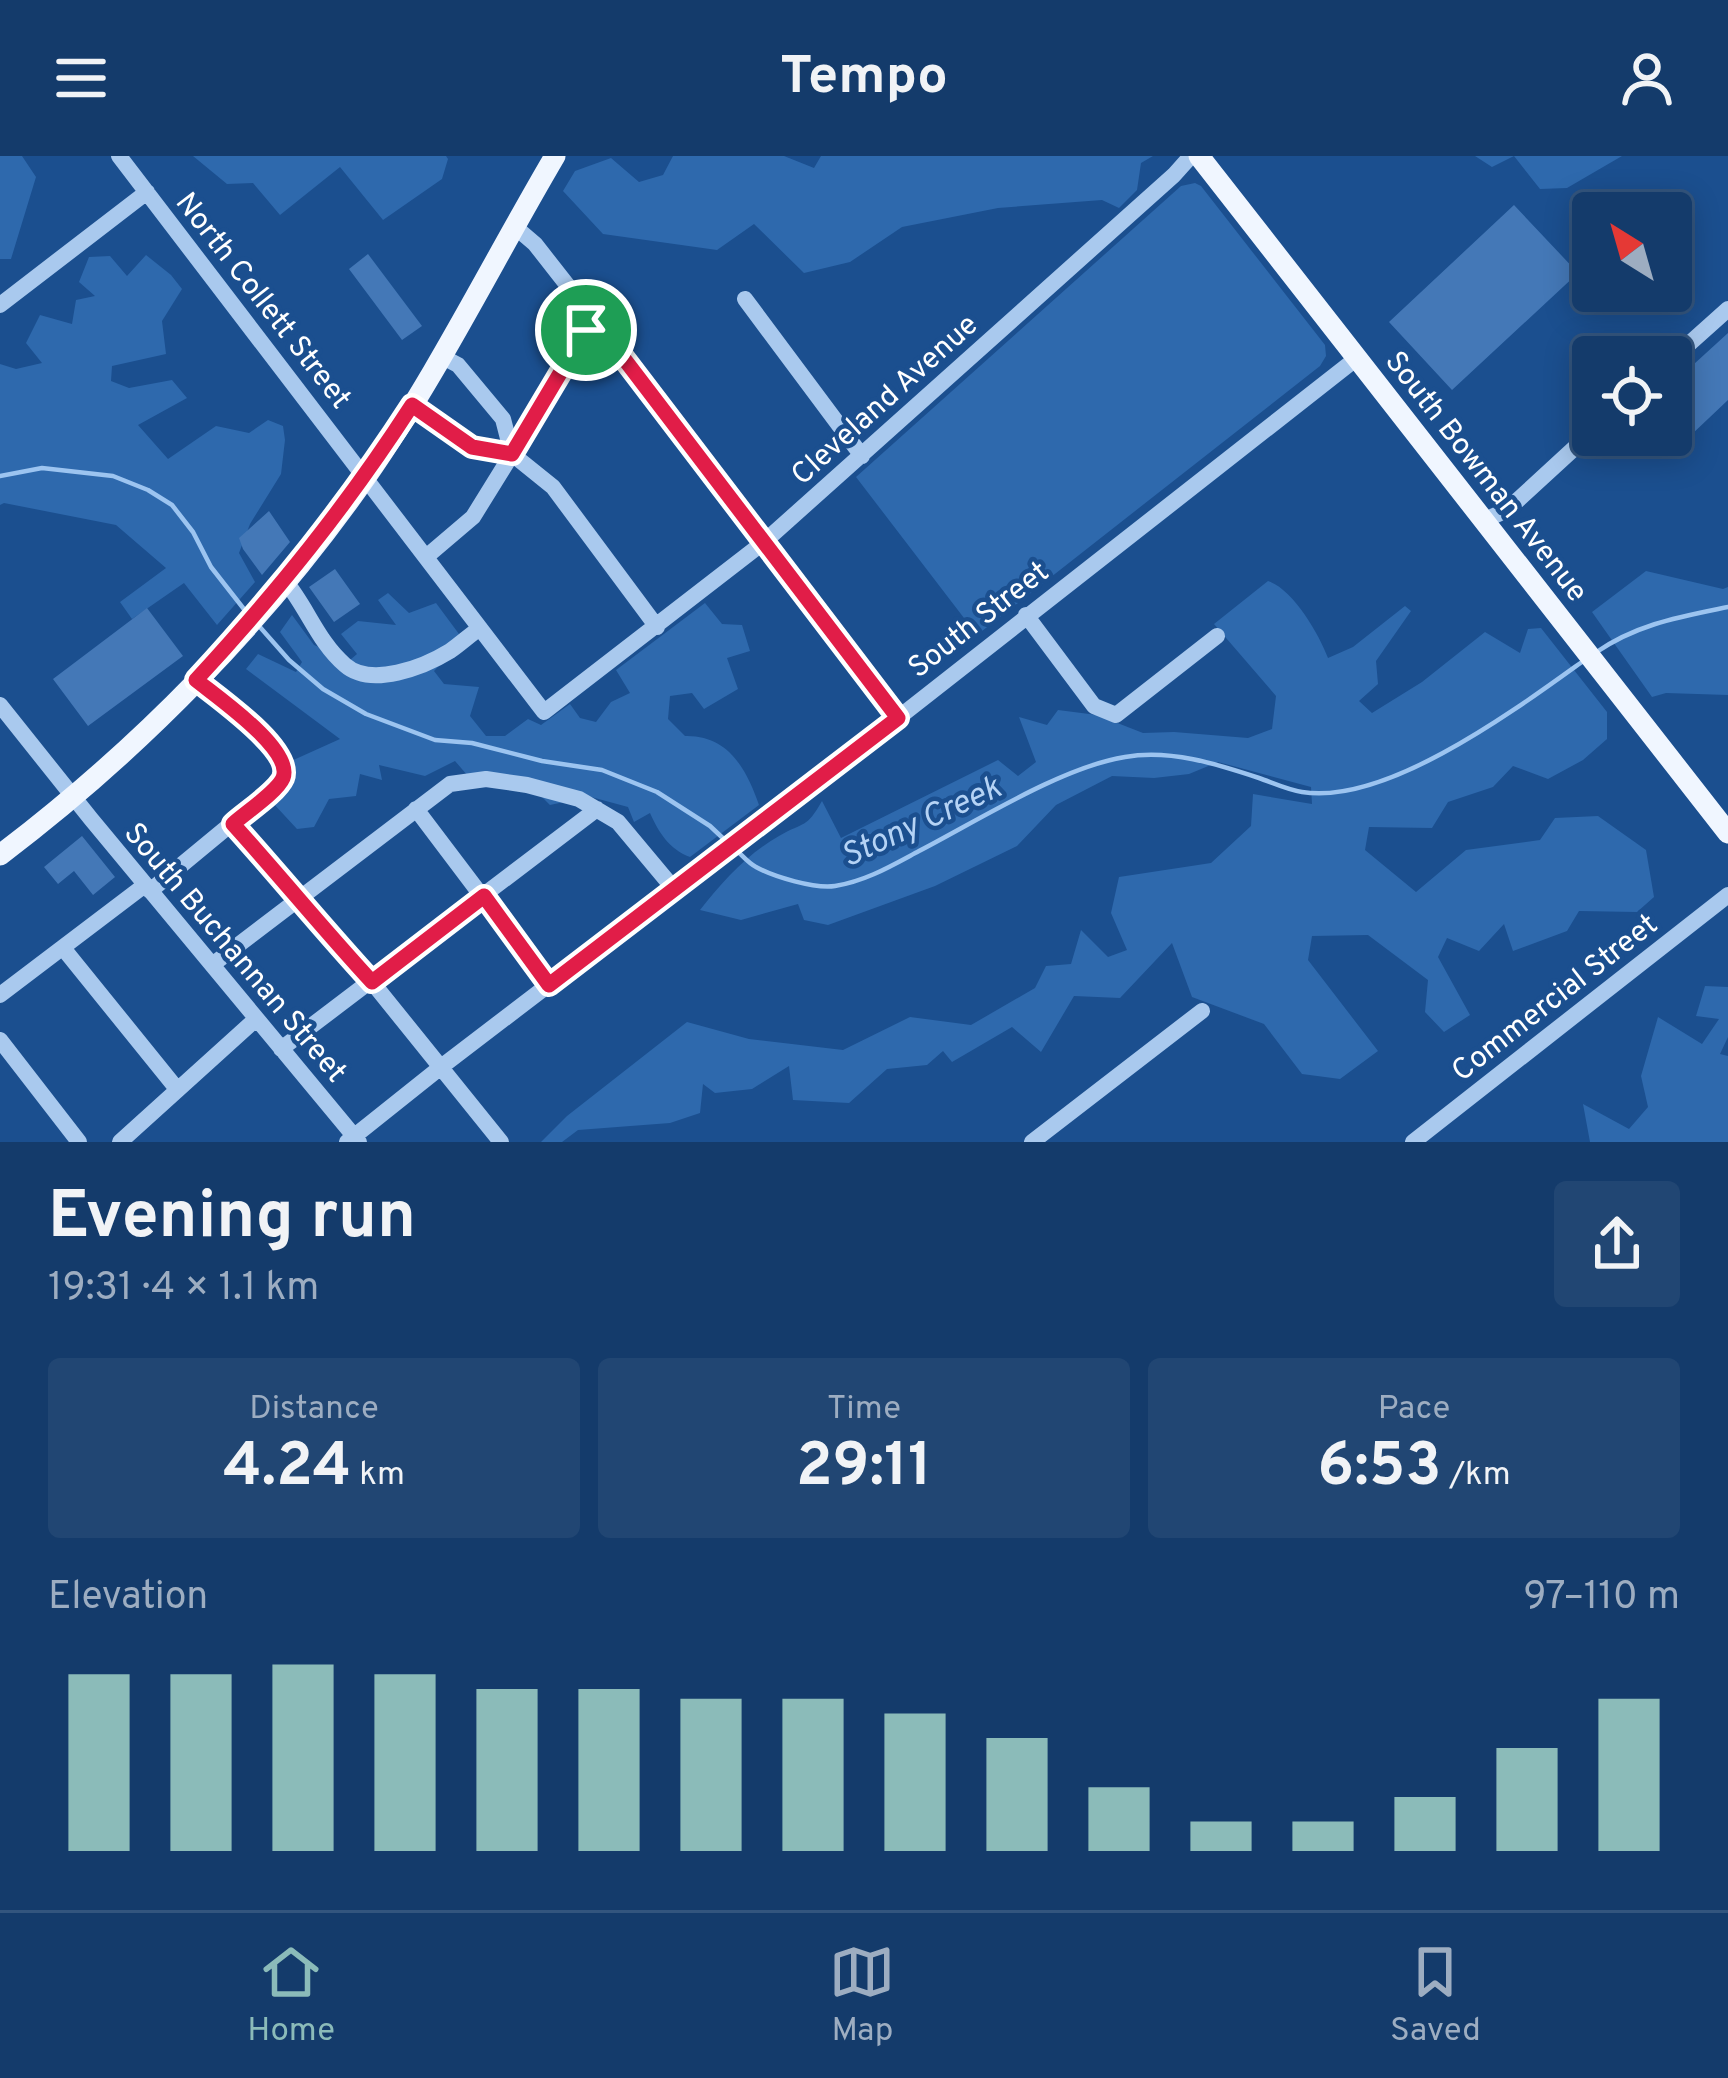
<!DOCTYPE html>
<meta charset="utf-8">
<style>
body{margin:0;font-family:Overpass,sans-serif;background:#214673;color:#f1f3f6;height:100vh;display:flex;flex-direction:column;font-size:45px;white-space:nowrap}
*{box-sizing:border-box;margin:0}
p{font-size:39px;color:#9dadc1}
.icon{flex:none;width:66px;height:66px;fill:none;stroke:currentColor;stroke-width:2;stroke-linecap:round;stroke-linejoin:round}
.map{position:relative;height:986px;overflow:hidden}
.panel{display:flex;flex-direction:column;background:#143b6b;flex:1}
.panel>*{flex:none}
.needle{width:78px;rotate:323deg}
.fabs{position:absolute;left:1572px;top:36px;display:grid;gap:24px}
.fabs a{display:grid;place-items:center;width:120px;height:120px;border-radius:12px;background:#143b6b;box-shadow:0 6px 30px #0003,0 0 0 3px #33557e;font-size:60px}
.pin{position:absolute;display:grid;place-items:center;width:102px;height:102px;color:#fff;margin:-51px;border:6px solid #fff;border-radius:50%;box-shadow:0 3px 12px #0007}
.round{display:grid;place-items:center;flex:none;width:126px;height:126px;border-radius:12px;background:#214673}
.summary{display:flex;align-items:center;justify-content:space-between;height:204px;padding:0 48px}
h1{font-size:66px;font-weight:700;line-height:90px}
.metrics{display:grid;grid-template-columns:repeat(3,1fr);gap:18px;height:204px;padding:12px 48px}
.metrics div{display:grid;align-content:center;border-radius:12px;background:#214673;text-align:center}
.metrics b{font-size:60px;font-weight:700}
.metrics small{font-size:33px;font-weight:400}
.metrics p{font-size:33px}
.chart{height:336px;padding:24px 48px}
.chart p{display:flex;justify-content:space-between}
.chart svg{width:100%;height:216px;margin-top:12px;stroke:#8bbbb9;stroke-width:6}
header{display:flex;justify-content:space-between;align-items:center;height:156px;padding:0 48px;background:#143b6b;font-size:54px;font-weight:700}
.tabs{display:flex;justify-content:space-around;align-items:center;height:168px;border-top:3px solid #33557e;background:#143b6b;font-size:33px;color:#9dadc1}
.tabs a{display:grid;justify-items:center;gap:6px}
.tabs .selected{color:#8bbbb9}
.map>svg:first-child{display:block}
.green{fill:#2e69ad}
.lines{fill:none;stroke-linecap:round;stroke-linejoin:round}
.stream{stroke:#9cc4f0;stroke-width:4.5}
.building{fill:#4478b7}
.minor{stroke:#a9c9ee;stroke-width:16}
.major{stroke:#f0f6ff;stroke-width:21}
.route-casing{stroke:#fff;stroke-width:24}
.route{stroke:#e11d48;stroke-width:15}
.labels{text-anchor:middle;stroke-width:9;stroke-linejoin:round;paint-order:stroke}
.street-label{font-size:30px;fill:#fff;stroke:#1b4f8f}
.water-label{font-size:33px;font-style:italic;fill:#b5d3f5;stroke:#1b4f8f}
</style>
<header><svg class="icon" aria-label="menu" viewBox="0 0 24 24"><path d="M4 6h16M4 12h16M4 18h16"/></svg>Tempo<svg class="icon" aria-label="person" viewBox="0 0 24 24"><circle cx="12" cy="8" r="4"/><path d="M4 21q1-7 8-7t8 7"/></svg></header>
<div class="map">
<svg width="1728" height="986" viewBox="0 0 1728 986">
<rect width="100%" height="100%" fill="#1b4f8f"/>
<path class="green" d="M0,0H22L36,21L11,103H0Z
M193,0H446L448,3L442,23L383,64L340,11L280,59L253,27L227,28Z
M673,0H784L814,12L821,0H1153L1141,7L1137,34L1119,52L1102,44L998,52L902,71L850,106L804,117L754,68L717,94L603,78L563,35L575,15L611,2L639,26L663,19Z
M1475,0H1622L1567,32L1540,33L1514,0L1492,11Z
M1195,27L1201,30L1325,189L1326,200L1320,210L977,479L856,321L1181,30Z
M146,99L171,119L182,133L162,165L166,198L112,210L111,225L129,232L172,224L187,242L138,269L168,303L216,270L249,277L268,264L283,270L285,284L281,318L250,368L239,397L255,426L217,469L184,427L132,463L120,446L166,412L116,369L4,347L0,349V208L16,213L42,207L26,187L40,159L72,168L76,144L95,140L79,126L89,101L110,100L127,120Z
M1646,415L1723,433L1728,431V539L1666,537L1652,541L1592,456Z
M1268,425C1293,433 1319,478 1328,502L1353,491L1405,450L1411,455L1376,505L1378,528L1359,545L1372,557L1422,526L1485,476L1520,497L1528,473L1541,472L1607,556V583L1583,604L1548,623L1513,610L1493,631L1448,646L1432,672L1369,671L1365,694L1416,736L1466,694L1540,684L1555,662L1598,660L1646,694L1654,741L1637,756L1579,755L1567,775L1513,795L1504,768L1479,795L1447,782L1438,801L1470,859L1444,876L1425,856L1428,824L1368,779L1312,780L1308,804L1378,895L1340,923L1302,918L1264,868L1192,841L1172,787L1120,842L1074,840L1041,896L1012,871L952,906L943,895L927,909L887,913L849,947L793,944L789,910L752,933L715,937L703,928L700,957L670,967L578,974L562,986H541L567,960L687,866L749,883L843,894L910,861L971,869L1035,832L1046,810L1071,808L1081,774L1108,801L1127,794L1111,757L1119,721L1211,707L1251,670L1253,638L1312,648L1311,631L1218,606L1189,618L1154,622L1112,620L1056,649L1017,690L935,730L828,769L804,764L798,748L741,764L700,754C722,726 747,698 779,680C805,665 806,673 822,645L841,682L998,604L1018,620L1036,606L1019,561L1047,569L1058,554L1097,559L1143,577L1174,576L1248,582L1272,573L1276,540L1214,468Z
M388,437L409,457L436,447L459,478V489L434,515L444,528L479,531L470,560L486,580H505L528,563L541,569L570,548L580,562L596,566L611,546L630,537L616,514L705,447L722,468L742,469L750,495L727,502L738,533L704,553L692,537L670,540L668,563L685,580C728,579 746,612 759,649L690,701C669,693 659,677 650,657L634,666L628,651L569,635L564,646L550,649L540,639L468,620L455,605L425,620L379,609L382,624L360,618L356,640L329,643L314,671L297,673L272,646L289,606L340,583L246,513L258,498L296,516L302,506L280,476L292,459L314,489L350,504L357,498L341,478L358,465L396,469L378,444Z
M1705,830L1728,831V881L1720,898L1728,900V986H1590L1583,948L1629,973L1648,951L1641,920L1658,861L1702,888L1719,863L1696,860Z"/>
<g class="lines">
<path class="stream" d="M0,320L42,312L113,320L148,334L172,349L193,376L211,411L247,457
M259,470L289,504L323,533L366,558L435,584L472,587L542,605L602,614L657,636L710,670L727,686
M1595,497C1637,468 1679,461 1728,451
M735,693C742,699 748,707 756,711C774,721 815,733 835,730C866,725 891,710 919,695C977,665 1062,611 1125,601C1170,593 1217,608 1259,622C1273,627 1288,634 1302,636C1387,650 1519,551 1586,503"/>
</g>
<path class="building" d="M1514,49L1578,117L1452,234L1389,166Z
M368,98L422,170L402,184L349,113Z
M1728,177V244L1690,280L1671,260V229Z
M269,355L290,386L262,419L243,393L239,382Z
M335,413L360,448L334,466L309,431Z
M147,452L183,500L88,570L53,523Z
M82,680L115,721L93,739L74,715L58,728L44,711Z"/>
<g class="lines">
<path class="minor" d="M119,0L544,556L764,386L1174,19L1191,0
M514,70L535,88L593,162L898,562
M745,143L862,300
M0,149L147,36
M593,162L512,298L553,331L657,471
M1671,204L1728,153
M412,249L472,291L512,298
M1485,364L1507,354L1593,275
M426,401L473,361L512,298L503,263L458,209L441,200
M285,425C307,451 318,486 345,509C371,532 424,511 450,495C460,488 470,479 480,472
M1026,459L1094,550L1116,559L1217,480
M0,549L91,663L359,986
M416,653L549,829
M233,668L285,726L297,745L372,826L501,986
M150,735L282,626C283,618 285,614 283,607C274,578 220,544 197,524
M63,792L177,933
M212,809L450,628L486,623L527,629L579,643L618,666L674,733
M0,839L145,729
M0,884L79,986
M281,893L597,653
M120,986L256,863
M347,986L441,911L898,562L1357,202
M1032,986L1202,855
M1413,986L1728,739"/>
<path class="major" d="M1199,0L1728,677
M0,699C139,594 266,464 366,321C437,219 492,107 555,0"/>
</g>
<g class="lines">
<g class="route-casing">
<path id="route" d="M593,162L898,562L549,829L484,740L372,826C324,774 280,720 233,668C245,657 277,636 283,622C294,594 217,541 196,524C278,435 346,351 412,249L472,291L512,298Z"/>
</g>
<use href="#route" class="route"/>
</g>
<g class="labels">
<g class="street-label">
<text transform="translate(264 144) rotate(52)" y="10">North Collett Street</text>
<text transform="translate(884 243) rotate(-42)" y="10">Cleveland Avenue</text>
<text transform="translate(1487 320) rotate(52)" y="10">South Bowman Avenue</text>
<text transform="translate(978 463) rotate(-38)" y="10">South Street</text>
<text transform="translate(236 796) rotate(50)" y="10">South Buchannan Street</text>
<text transform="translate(1554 841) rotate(-38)" y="10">Commercial Street</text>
</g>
<g class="water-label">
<text transform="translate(920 664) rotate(-25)" y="12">Stony Creek</text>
</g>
</g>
</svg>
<div class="fabs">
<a><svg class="needle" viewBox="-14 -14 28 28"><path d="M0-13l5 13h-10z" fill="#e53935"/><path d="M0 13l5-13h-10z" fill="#9dadc1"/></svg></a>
<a><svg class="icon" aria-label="locate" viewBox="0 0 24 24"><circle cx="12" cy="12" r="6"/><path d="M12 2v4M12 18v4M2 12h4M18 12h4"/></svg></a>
</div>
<div class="pin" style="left:586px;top:174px;background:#1e9e55"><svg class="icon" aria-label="arrive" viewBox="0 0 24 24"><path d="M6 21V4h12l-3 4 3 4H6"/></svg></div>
</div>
<section class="panel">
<div class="summary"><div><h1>Evening run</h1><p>19:31 · 4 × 1.1 km</p></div><a class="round"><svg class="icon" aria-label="share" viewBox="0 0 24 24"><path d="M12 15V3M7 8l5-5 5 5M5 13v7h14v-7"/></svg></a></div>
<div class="metrics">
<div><p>Distance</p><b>4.24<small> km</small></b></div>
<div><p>Time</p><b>29:11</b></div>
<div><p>Pace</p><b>6:53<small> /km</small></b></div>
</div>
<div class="chart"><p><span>Elevation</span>97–110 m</p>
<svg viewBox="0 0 160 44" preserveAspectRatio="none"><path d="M5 44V8M15 44V8M25 44V6M35 44V8M45 44V11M55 44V11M65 44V13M75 44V13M85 44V16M95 44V21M105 44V31M115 44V38M125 44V38M135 44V33M145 44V23M155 44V13"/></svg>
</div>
</section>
<nav class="tabs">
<a class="selected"><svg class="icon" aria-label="home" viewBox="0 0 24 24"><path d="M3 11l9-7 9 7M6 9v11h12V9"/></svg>Home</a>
<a><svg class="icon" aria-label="map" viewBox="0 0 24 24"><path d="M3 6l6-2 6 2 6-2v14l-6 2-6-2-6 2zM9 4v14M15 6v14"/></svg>Map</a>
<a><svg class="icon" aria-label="saved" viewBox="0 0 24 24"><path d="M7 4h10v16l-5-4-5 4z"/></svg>Saved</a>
</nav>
